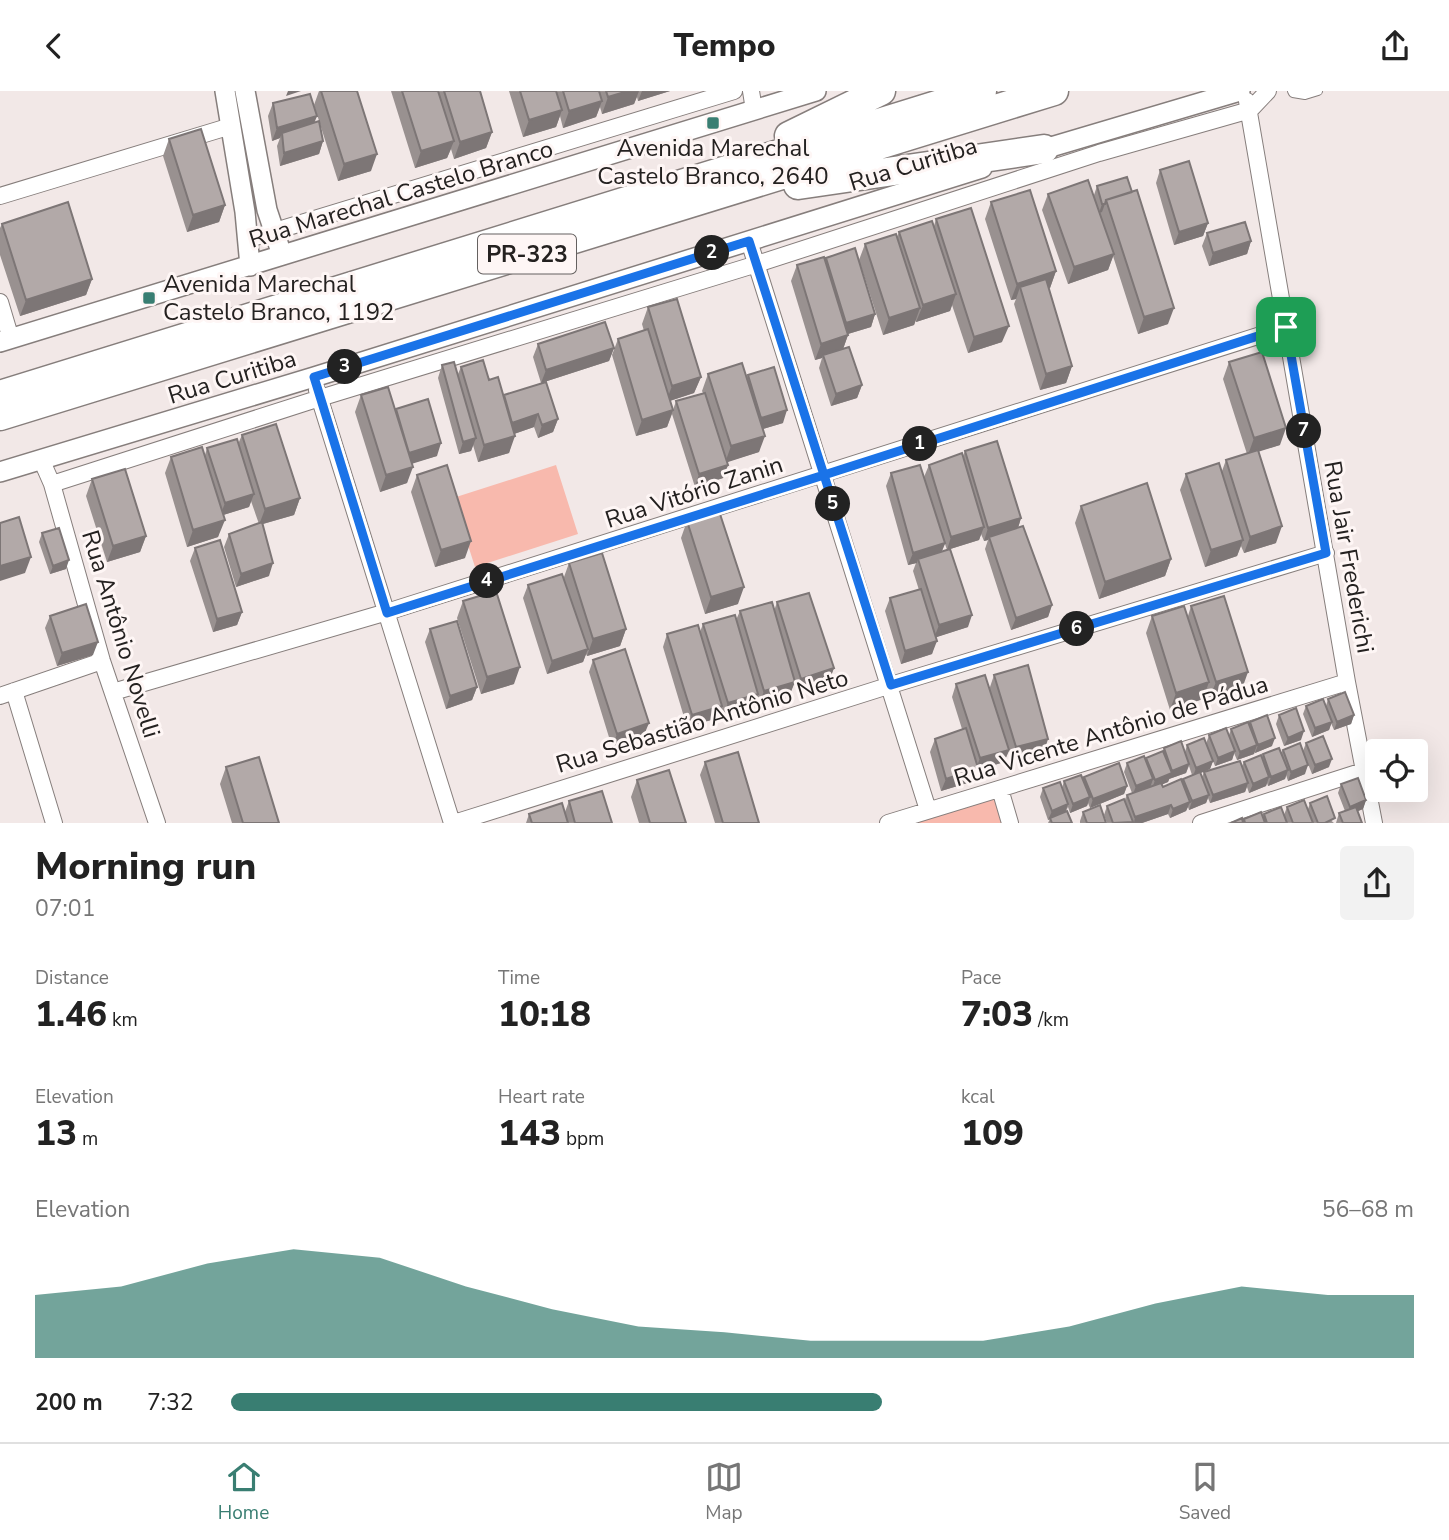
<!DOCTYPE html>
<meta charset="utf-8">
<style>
body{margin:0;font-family:"Nunito Sans",sans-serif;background:#f2f2f2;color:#222;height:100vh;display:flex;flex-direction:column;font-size:26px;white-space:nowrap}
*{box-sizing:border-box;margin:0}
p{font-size:23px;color:#767676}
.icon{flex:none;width:38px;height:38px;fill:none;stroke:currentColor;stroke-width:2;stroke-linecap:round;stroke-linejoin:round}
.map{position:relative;height:732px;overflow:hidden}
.panel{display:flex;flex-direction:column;background:#fff;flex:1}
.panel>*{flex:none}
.tools{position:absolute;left:1365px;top:648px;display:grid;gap:14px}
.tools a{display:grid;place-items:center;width:63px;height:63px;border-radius:7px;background:#fff;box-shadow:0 7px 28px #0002;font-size:35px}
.pin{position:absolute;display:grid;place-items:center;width:60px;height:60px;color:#fff;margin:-30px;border-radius:14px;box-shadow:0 4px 10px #0006}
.km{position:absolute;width:35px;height:35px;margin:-18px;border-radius:50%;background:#222;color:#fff;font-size:19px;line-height:35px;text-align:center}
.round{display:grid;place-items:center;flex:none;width:74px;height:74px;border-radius:7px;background:#f2f2f2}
.head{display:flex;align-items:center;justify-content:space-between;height:119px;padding:0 35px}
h1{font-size:38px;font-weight:800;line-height:52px}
.stats{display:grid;grid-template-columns:repeat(3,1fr);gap:10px;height:119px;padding:7px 35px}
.stats div{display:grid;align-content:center}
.stats b{font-size:35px;font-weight:800}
.stats small{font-size:19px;font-weight:400}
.stats p{font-size:19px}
.chart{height:196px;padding:14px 35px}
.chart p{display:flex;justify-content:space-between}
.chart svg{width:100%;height:126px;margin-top:7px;fill:#397e72;opacity:.7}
ul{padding:0 35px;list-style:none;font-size:23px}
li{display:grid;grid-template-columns:112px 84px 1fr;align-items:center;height:52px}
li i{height:18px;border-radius:9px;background:#397e72}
header{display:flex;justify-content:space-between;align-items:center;height:91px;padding:0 35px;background:#fff;font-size:32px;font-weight:800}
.menu{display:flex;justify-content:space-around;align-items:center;height:98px;border-top:2px solid #e0e0e0;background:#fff;font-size:19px;color:#767676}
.menu a{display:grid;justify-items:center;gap:4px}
.menu .current{color:#397e72}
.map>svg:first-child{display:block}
.green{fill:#f8b9ad}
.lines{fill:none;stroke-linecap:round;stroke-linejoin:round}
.service-casing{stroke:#867e7c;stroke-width:10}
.minor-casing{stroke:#867e7c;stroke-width:18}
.tertiary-casing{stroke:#867e7c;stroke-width:22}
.motorway-casing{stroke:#867e7c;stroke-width:31}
.service{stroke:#fff;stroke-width:8}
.minor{stroke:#fff;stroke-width:16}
.tertiary{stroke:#fff;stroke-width:19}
.motorway{stroke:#fff;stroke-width:28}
.wall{fill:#999190;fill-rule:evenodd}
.shaded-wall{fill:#7d7676}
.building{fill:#b2a9a8;stroke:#7d7676;stroke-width:2}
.route-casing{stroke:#fff;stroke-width:14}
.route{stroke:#1a73e8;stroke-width:9}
.poi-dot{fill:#397e72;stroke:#fef6f5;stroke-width:2.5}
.labels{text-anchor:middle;stroke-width:6;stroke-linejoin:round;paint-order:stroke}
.shield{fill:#fef6f5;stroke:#656160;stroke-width:2}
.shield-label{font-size:23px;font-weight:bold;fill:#242120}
.poi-label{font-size:24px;fill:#242120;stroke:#fef6f5}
.street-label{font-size:24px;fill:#242120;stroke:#fef6f5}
</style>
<header><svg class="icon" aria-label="back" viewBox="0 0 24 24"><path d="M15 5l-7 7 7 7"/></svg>Tempo<svg class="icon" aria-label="share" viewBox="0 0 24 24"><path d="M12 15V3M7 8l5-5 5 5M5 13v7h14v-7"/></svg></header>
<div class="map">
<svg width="1449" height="732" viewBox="0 0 1449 732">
<rect width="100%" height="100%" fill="#f2e8e7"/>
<path class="green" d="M556,374L578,443L475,476L453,407Z
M1000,698L1010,732H888Z"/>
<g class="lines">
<g class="service-casing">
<path id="service" d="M1292,0L1293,2L1305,4L1318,0"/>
</g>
<g class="minor-casing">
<path id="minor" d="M751,0L754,19
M1247,10L1347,591L1374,732
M0,105L231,35
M249,148L734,0
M749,150L928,719
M0,211L11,248
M317,299L452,732
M41,368L52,393L102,570L157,732
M52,393L320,307L757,173L1099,62L1250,19L1268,0
M14,600L54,732
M113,601L387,521L1286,236
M0,605L102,570
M1000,698L1010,732
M454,732L891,594L1326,462
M888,732L1347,591
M1201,732L1363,680"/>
</g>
<g class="tertiary-casing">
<path id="tertiary" d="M225,0L245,121L250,175
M245,0L267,119L282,164
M1034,61L1240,0
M0,251L816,0
M0,381L314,286L982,77"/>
</g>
<g class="motorway-casing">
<path id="motorway" d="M789,45L881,0
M798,94L1044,58
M0,304L982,0
M0,325L1054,0"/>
</g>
<use href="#service" class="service"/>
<use href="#minor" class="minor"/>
<use href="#tertiary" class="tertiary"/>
<use href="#motorway" class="motorway"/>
</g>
<path class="wall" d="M319,0H357L371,80L338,90L314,14Z
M391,0H480L492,41L486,57L454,68L451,58L447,67L415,77Z
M509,0H670L638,10L637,6L634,13L602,23L600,16L596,26L563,37L560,25L556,36L523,46Z
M273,12L315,32L323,50L319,63L280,75L277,55L280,47L272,50L268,25Z
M169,48L225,114L219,131L187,141L163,65Z
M1160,79L1208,132L1203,145L1174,154L1156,92Z
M1127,86L1168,233L1138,243L1113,165L1108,179L1068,193L1042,119L1048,103L1094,104L1097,95Z
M991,111L1056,180L1050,197H1049L1072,275L1066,292L1040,299L1014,213L1016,208L1011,209L985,128Z
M936,128L1002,251L968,262L952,214L950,220L916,231V229L914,234L883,244L860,172L875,223L871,236L848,243V244L843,258L862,294L857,307L831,315L819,277L822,267L815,269L791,190L797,174L825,169L826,167L859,169L865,153L897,146L899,141L934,135Z
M2,133L92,188L86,204L20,225L0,164V137Z
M1207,142L1251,150L1247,163L1209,175L1202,155Z
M648,216L701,286L694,302L670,310L673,319L676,310L703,302L702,300L708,283L747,287L748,284L783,332L763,338L759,361L726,371L728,374L723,387L695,396L672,323L667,336L636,345L612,264L618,248L644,240L642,233Z
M538,253L614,257L609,270L541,292L533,266Z
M1229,271L1280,354L1258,360L1276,452L1244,462L1241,455L1237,465L1205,476L1180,399L1186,383L1222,380L1226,369L1247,363L1223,288Z
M442,274L458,283L461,276L489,289L504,305L558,328L553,341L538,347L534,336L514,343L509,362L478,371L473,354L471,360L459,363L438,287Z
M361,304L395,319L437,365L412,372L407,392L380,401L355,321Z
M242,344L300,407L294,424L263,433L269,485L236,496L224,456L229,443L259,433L251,410L249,416L223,424L218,446L187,456L165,382L171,366L205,364L207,357L238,353Z
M965,360L1021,427L1018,437L1052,514L1048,526L1011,539L985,458L988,449L984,450L981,443L979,449L947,459L945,453L942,460L968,536L936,546L932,563L901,573L885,520L890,507L919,499L913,480L916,472L908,474L886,395L891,382L924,386L929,374L963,365Z
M417,384L465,467L435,476L411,401Z
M92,388L146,445L140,461L107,471L86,405Z
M1081,415L1171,468L1165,485L1099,508L1075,432Z
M687,430L738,513L705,523L681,447Z
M42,442L66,478L50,483L39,451Z
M195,457L242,521L237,534L213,541L190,470Z
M569,472L626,538L620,555L587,565L586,563L583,571L547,583L523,507L528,494L564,486Z
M463,510L514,593L481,603L457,527Z
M777,511L834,577L829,590L797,600L794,592L790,603L759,613L757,605L753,616L723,624L721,618L718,627L687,636L663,556L667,543L700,541L703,533L736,529L740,520H774Z
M1191,515L1242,598L1209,608L1206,598L1203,608L1170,619L1146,542L1152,525H1188Z
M50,525L93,564L57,575L45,537Z
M430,538L477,596L472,609L446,618L425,551Z
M593,569L644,644L612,656L589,581Z
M994,584L1044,661L1012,669L1009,660L1004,671L978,679L974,690L941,700L930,661L935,648L962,638L952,606L956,593L990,596Z
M1328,608L1354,624L1351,633L1334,639L1331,632L1329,639L1312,646L1303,623L1306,615H1326Z
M1279,624L1301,649L1284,655L1276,633Z
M1250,631L1272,655L1255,662V660L1254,663L1237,669L1234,662L1232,669L1215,675L1213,670L1210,678L1201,682L1202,686L1204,681L1242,675L1244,671L1262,666L1263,663L1281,662L1283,659L1305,683L1288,690L1286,684L1285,688L1268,695L1267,692L1266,695L1249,702L1247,696L1245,701L1210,712L1208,707L1206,712L1189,719L1188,716L1186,720L1170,727L1168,723L1142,732H1107L1104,724L1107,715L1124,710L1127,704L1132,702L1124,681L1127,672L1145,669L1146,667L1163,660L1164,657L1185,661L1187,654L1206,653L1209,644H1229L1231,638L1249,633ZM1189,675L1192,684L1183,688L1182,692L1163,696L1162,693L1168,691L1169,688L1186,682Z
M1306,652L1329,676L1312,683L1303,660Z
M705,671L759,732H715L700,684Z
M226,676L279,732H232L220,693Z
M1084,686L1127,695L1124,703L1090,717L1088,712L1087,715L1070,722L1068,716L1066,720L1072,732H1048L1050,728L1048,729L1040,706L1043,697H1062L1064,690L1083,689Z
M637,689L686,732H639L631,706Z
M1341,693L1366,709L1363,718L1358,720L1362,732H1336L1339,722L1345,720L1338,702Z
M569,710L612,732H526L529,723L565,721Z
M1310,712L1334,732H1231L1243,730L1244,728L1263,726L1264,723L1284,724L1287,716L1308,718Z
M1083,721L1106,732H1080V730Z"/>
<path class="shaded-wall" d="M288,0H301L286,5Z
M628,0H639L634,13L602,23L608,6Z
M642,0H670L638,10Z
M602,10L596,26L563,37L569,20Z
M562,19L556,36L523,46L529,29Z
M317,25L312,38L282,42L280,47L272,50L277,37Z
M492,41L486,57L454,68L460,51Z
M323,50L319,63L280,75L284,62Z
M454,50L447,67L415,77L421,60Z
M377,63L371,80L338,90L344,73Z
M1102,113H1105L1102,121L1099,122Z
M225,114L219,131L187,141L193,124Z
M1208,132L1203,145L1174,154L1179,141Z
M1251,150L1247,163L1209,175L1213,162Z
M1114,163L1108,179L1068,193L1074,176Z
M1056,180L1050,197L1023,205L1020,196L1016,208L1011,209L1017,193Z
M92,188L86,204L20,225L26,209Z
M956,203L950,220L916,231L923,214Z
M920,217L914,234L883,244L889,227Z
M1174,217L1168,233L1138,243L1144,226Z
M875,223L871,236L841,245L846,232Z
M1009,235L1002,251L968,262L974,246Z
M848,244L842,261L823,264L822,267L815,269L821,253Z
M614,257L609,270L541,292L546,279Z
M1072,275L1066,292L1040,299L1046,283Z
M701,286L694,302L666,311L672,295Z
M862,294L857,307L831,315L836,303Z
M673,319L667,336L636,345L642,329Z
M787,319L783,332L756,340L761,327Z
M538,323L534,336L508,345L512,332Z
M558,328L553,341L538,347L542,334Z
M1286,337L1280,354L1248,364L1254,347Z
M515,345L509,362L478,371L484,354Z
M765,345L759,361L725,372L731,355Z
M476,347L471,360L459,363L463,351Z
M441,352L437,365L405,375L409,362Z
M728,374L723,387L695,396L699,383Z
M413,376L407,392L380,401L386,384Z
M254,403L249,416L220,425L225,412Z
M300,407L294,424L259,434L265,418Z
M1021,427L1017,440L989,446L988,449L984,450L988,437Z
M225,429L218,446L187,456L193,439Z
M1282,435L1276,452L1244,462L1250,446Z
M984,436L979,449L947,459L951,446Z
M146,445L140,461L107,471L113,455Z
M1243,449L1237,465L1205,476L1211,459Z
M471,450L465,467L435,476L441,459Z
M945,452L940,465L918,468L917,472L908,474L913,462Z
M31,466L25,482L0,490V475Z
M1171,468L1165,485L1099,508L1105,491Z
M69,469L66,478L50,483L53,475Z
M273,472L269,485L236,496L241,483Z
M744,496L738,513L705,523L711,506Z
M1052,514L1048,526L1011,539L1016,527Z
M242,521L237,534L213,541L217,528Z
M972,524L968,536L934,547L939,534Z
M626,538L620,555L587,565L593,548Z
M937,550L932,563L901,573L905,560Z
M98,551L93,564L57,575L62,562Z
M588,558L583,571L547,583L552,570Z
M520,576L514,593L481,603L487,586Z
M834,577L829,590L797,600L801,588Z
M1248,581L1242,598L1209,608L1216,591Z
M795,591L790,603L759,613L764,600Z
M1209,591L1203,608L1170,619L1176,602Z
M477,596L472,609L446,618L450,605Z
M758,603L753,616L723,624L728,612Z
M722,615L718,627L687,636L692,624Z
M1354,624L1351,633L1334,639L1337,631Z
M1332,631L1329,639L1312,646L1315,637Z
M649,632L644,644L612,656L617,643Z
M1304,640L1301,649L1284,655L1288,647Z
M1275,647L1272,655L1255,662L1258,654Z
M1048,648L1044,661L1012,669L1016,656Z
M1257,654L1254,663L1237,669L1240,661Z
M1009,659L1004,671L978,679L974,690L941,700L946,688L976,678L980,667Z
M1235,660L1232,669L1215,675L1218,667Z
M1332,668L1329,676L1312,683L1315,674Z
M1213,670L1210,678L1193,685L1196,677Z
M1189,673L1186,682L1169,688L1172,680Z
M1308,674L1305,683L1288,690L1291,681Z
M1288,679L1285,688L1268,695L1271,686Z
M1172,682L1168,691L1152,698L1155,689Z
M1269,686L1266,695L1249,702L1253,693Z
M1153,688L1150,697L1133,703L1136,695Z
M1248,692L1245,701L1210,712L1213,704Z
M1127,695L1124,703L1090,717L1093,708Z
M1209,704L1206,712L1189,719L1192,710Z
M1090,706L1087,715L1070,722L1073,713Z
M1366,709L1363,718L1346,725L1350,716Z
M1190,711L1186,720L1170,727L1173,718Z
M1068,713L1065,722L1048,729L1052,720Z
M1171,714L1168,723L1142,732H1134L1135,726Z"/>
<path class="building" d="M321,0H357L377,63L344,73Z
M402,0H438L454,50L421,60Z
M444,0H480L492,41L460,51Z
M520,0H556L562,19L529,29Z
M563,0H599L602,10L569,20Z
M606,0H628L608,6Z
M310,3L317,25L277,37L273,12Z
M319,30L323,50L284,62L282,42Z
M201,38L225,114L193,124L169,48Z
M1189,70L1208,132L1179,141L1160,79Z
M1127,86L1132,101L1106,109L1105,113H1102L1097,95Z
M1088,89L1114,163L1074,176L1048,103Z
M1030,99L1056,180L1017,193L991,111Z
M1137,99L1174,217L1144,226L1106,109Z
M68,111L92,188L26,209L2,133Z
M971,117L1009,235L974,246L936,128Z
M932,130L956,203L923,214L899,141Z
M1245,131L1251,150L1213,162L1207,142Z
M896,143L920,217L889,227L865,153Z
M855,157L875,223L846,232L826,167Z
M824,166L848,244L821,253L797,174Z
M1046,188L1072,275L1046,283L1020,196Z
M677,208L701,286L672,295L648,216Z
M605,231L614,257L546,279L538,253Z
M648,238L673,319L642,329L618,248Z
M849,256L862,294L836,303L823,264Z
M1262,261L1286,337L1254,347L1229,271Z
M483,269L489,289L498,286L515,345L484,354L461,276Z
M454,271L476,347L463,351L442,274Z
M742,272L765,345L731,355L708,283Z
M774,276L787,319L761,327L748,284Z
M546,291L558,328L542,334L538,323L512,332L504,304Z
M388,296L413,376L386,384L361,304Z
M705,302L728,374L699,383L676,310Z
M428,308L441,352L409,362L396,318Z
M276,333L300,407L265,418L242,344Z
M237,348L254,403L225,412L207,357Z
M997,350L1021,427L988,437L965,360Z
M202,356L225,429L193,439L171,366Z
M1258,359L1282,435L1250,446L1226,369Z
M962,362L984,436L951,446L929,374Z
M1219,372L1243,449L1211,459L1186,383Z
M447,374L471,450L441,459L417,384Z
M920,374L945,452L913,462L891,382Z
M125,378L146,445L113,455L92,388Z
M1147,392L1171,468L1105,491L1081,415Z
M719,420L744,496L711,506L687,430Z
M19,426L31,466L0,475V432Z
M262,431L273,472L241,483L229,443Z
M1023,435L1052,514L1016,527L989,446Z
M59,437L69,469L53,475L42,442Z
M220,449L242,521L217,528L195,457Z
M950,458L972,524L939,534L918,468Z
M602,462L626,538L593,548L569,472Z
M562,483L588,558L552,570L528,494Z
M921,498L937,550L905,560L890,507Z
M496,500L520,576L487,586L463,510Z
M809,502L834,577L801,588L777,511Z
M1224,505L1248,581L1216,591L1191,515Z
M772,511L795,591L764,600L740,520Z
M86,513L98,551L62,562L50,525Z
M1184,515L1209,591L1176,602L1152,525Z
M735,524L758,603L728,612L703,533Z
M457,530L477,596L450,605L430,538Z
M698,534L722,615L692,624L667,543Z
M625,558L649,632L617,643L593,569Z
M1028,574L1048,648L1016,656L994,584Z
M985,584L1009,659L980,667L956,593Z
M1345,601L1354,624L1337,631L1328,608Z
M1323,608L1332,631L1315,637L1306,615Z
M1296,617L1304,640L1288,647L1279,624Z
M1267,624L1275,647L1258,654L1250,631Z
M1248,631L1257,654L1240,661L1231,638Z
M966,637L978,677L946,688L935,648Z
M1226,637L1235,660L1218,667L1209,644Z
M1323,645L1332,668L1315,674L1306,652Z
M1204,647L1213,670L1196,677L1187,654Z
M1181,650L1189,673L1172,680L1164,657Z
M1300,652L1308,674L1291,681L1283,659Z
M1279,657L1288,679L1271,686L1263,663Z
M1163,660L1172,682L1155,689L1146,667Z
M738,661L759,732H723L705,671Z
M1261,664L1269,686L1253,693L1244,671Z
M1144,665L1153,688L1136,695L1127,672Z
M259,666L279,732H243L226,676Z
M1240,670L1248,692L1213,704L1204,681Z
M1119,672L1127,695L1093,708L1084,686Z
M669,679L686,732H650L637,689Z
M1200,681L1209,704L1192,710L1183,688Z
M1081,684L1090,706L1073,713L1064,690Z
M1358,687L1366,709L1350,716L1341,693Z
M1181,688L1190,711L1173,718L1171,714L1135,726L1127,704L1161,692L1163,696Z
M1060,691L1068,713L1052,720L1043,697Z
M602,700L612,732H575L569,710Z
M1327,705L1335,727L1325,732H1318L1310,712Z
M1124,708L1133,731L1113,732L1107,715Z
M1304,709L1313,732H1293L1287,716Z
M562,712L568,732H532L529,723Z
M1100,714L1106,732H1087L1083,721Z
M1281,716L1287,732H1267L1264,723Z
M1356,716L1362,732H1343L1339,722Z
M1067,720L1072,732H1052L1050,727Z
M1261,721L1265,732H1245L1244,728Z
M1242,727L1243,732H1231Z"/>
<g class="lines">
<g class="route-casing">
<path id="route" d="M1286,236L824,384L749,150L314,286L387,522L824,384L891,594L1326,462L1286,236"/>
</g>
<use href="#route" class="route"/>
</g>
<g class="poi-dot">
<rect x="706" y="25" width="14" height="14" rx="3.5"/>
<rect x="142" y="200" width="14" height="14" rx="3.5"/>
</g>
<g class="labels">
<rect class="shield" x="478" y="143.5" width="98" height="39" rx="5"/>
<g class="shield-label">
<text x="527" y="171">PR-323</text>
</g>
<g class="poi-label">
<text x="713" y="65">Avenida Marechal<tspan x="713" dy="28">Castelo Branco, 2640</tspan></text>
<text x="163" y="201" text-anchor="start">Avenida Marechal<tspan x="163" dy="28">Castelo Branco, 1192</tspan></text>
</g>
<g class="street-label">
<text transform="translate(913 73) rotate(-17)" y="8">Rua Curitiba</text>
<text transform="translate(401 103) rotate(-17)" y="8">Rua Marechal Castelo Branco</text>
<text transform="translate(232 286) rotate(-17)" y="8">Rua Curitiba</text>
<text transform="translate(694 401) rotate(-18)" y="8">Rua Vitório Zanin</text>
<text transform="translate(1349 466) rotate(80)" y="8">Rua Jair Frederichi</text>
<text transform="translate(121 543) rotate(73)" y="8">Rua Antônio Novelli</text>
<text transform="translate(702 630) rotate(-17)" y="8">Rua Sebastião Antônio Neto</text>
<text transform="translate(1111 640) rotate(-17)" y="8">Rua Vicente Antônio de Pádua</text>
</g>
</g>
</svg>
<div class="tools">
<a><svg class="icon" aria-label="locate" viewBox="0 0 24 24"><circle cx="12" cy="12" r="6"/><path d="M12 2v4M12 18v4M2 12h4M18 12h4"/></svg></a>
</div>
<div class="pin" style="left:1286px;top:236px;background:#1e9e55"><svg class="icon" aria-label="arrive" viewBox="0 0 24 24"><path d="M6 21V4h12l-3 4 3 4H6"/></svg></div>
<b class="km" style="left:920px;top:353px">1</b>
<b class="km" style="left:712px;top:162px">2</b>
<b class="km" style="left:345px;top:276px">3</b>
<b class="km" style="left:487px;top:490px">4</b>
<b class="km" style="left:833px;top:413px">5</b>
<b class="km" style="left:1077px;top:538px">6</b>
<b class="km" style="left:1304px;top:340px">7</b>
</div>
<section class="panel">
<div class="head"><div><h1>Morning run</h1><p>07:01</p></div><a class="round"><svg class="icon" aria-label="share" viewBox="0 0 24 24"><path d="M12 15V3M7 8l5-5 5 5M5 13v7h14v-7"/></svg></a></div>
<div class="stats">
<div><p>Distance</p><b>1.46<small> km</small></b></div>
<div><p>Time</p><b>10:18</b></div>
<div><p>Pace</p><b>7:03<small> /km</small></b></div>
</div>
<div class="stats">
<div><p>Elevation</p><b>13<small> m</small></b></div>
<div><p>Heart rate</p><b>143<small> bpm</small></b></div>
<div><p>kcal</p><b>109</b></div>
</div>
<div class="chart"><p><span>Elevation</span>56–68 m</p>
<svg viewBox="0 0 160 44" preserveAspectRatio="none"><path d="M0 44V22L10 19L20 11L30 6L40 9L50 19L60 27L70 33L80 35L90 38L100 38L110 38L120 33L130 25L140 19L150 22L160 22V44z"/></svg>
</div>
<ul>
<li><b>200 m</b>7:32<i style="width:55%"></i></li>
</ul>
</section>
<nav class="menu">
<a class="current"><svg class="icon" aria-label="home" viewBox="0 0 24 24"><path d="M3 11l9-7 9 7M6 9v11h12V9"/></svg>Home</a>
<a><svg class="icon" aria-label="map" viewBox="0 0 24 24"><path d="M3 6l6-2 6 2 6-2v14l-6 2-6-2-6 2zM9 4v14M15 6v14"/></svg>Map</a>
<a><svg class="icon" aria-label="saved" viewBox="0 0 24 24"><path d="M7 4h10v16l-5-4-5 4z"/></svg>Saved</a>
</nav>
